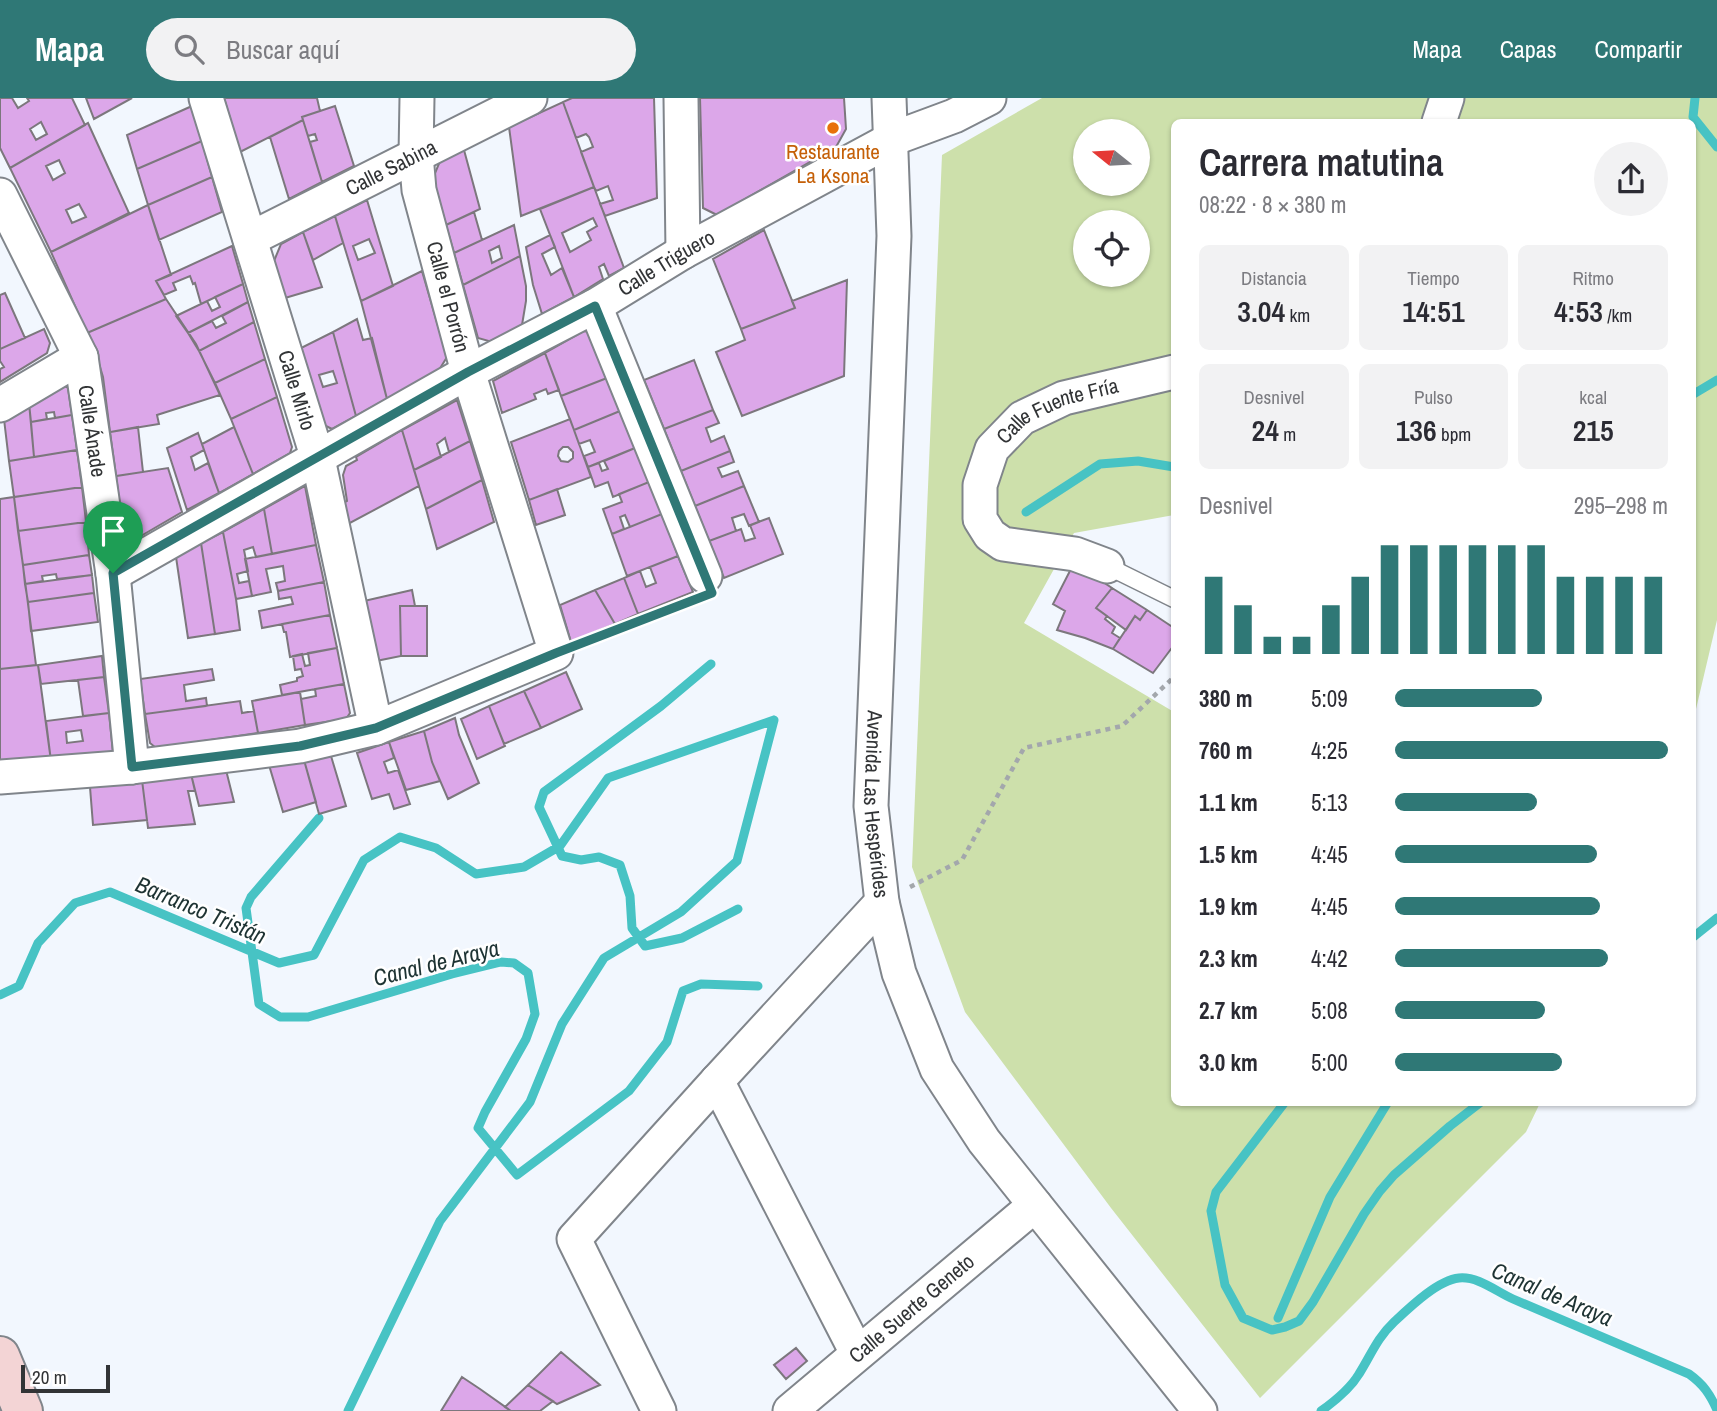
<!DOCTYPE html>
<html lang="es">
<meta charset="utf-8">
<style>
body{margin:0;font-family:"Archivo Narrow",sans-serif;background:#f2f2f3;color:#2b2b33;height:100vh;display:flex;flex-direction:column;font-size:26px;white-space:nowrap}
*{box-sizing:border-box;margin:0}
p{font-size:23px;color:#7c7c81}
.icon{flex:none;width:38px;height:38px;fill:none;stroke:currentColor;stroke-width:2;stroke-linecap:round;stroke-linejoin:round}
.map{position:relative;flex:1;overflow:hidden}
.details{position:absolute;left:1171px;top:21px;width:525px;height:987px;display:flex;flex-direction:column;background:#fff;border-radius:10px;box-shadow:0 2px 5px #0004}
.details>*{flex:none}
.needle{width:46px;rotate:288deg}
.tools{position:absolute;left:1073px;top:21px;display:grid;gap:14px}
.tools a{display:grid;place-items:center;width:77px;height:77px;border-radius:50%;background:#fff;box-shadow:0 2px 5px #0004;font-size:35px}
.scale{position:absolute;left:21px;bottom:18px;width:89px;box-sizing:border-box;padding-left:7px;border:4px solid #323436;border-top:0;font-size:19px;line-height:24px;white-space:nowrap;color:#323436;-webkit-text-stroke:5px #fff;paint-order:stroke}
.pin{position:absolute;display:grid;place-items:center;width:60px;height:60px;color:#fff;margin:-72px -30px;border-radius:50% 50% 50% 0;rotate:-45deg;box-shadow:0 0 7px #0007}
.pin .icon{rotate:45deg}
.round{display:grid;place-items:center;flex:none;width:74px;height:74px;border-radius:37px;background:#f2f2f3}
.overview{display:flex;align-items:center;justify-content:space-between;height:119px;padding:0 28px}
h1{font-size:38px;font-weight:600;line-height:52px}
.metrics{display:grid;grid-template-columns:repeat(3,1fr);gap:10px;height:119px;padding:7px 28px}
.metrics div{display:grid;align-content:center;border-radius:10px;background:#f2f2f3;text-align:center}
.metrics b{font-size:30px;font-weight:600}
.metrics small{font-size:19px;font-weight:400}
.metrics p{font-size:19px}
.chart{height:196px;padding:14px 28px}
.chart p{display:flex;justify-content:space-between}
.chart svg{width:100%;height:126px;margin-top:7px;stroke:#2f7876;stroke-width:6}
ul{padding:0 28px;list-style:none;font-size:23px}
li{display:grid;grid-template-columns:112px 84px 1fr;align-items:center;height:52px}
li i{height:18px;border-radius:9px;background:#2f7876}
header{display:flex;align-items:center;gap:42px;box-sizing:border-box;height:98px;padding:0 35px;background:#2f7876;color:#fff}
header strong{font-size:33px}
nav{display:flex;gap:38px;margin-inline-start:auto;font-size:24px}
.search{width:490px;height:63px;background:#f2f2f3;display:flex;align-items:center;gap:18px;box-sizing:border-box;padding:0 24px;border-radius:38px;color:#7c7c81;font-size:26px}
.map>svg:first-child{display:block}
.green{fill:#cde0ab;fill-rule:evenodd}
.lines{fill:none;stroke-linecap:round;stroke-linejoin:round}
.stream{stroke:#47c3c4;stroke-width:9}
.building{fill:#dca7e9;stroke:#7c777d;stroke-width:2;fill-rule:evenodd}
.lane-casing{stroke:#80858b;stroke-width:19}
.street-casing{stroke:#80858b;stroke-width:37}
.secondary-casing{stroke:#80858b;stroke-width:42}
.path{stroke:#a3a7ac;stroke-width:4.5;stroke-dasharray:5 5;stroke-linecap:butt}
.lane{stroke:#fff;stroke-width:16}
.street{stroke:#fff;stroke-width:33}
.secondary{stroke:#f3d4d5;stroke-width:38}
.route-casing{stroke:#fff;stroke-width:14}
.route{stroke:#2f7876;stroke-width:9}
.food-dot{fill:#e8710a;stroke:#fff;stroke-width:2.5}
.labels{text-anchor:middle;stroke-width:5;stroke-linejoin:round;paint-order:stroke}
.food-label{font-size:21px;fill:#c56008;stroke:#fff}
.street-label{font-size:21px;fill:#323436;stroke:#fff}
.water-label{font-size:23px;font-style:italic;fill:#1e3333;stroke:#fff}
</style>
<header>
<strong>Mapa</strong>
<div class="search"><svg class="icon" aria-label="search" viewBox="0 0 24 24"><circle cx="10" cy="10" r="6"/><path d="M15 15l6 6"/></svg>Buscar aquí</div>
<nav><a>Mapa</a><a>Capas</a><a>Compartir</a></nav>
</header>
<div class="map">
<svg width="1717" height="1313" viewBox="0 0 1717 1313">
<rect width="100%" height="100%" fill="#f2f7fe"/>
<path class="green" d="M1042,0H1717V522L1692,628V24H1174V417L1074,435L1024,525L1174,614V1004L1540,1005L1526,1034L1260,1300L1111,1110L965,914L912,769L942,57ZM1085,33H1138V86H1085ZM1085,124H1138V177H1085Z"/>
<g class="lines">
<path class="stream" d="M1695,0L1693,19L1717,49
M1692,297L1717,282
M1026,414L1100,366L1138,363L1174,369
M711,566L661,608L544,694L539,709L562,758L581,762L599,759L620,767L630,798L632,830L645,848L682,840L738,811
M319,720L251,799L246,810L259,906L280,919H308L452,876L501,864L514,865L528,875L535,916L526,941L485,1014L478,1030L517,1077L629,993L667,944L683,893L701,886L758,888
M1692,840L1717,820
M0,897L19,888L38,845L75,805L110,794L279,865L314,857L364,762L400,739L436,750L476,776L524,769L560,748L608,680L774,622
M1285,1004L1216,1094L1211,1113L1225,1187L1243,1220L1272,1232L1285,1229L1299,1223L1313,1204L1364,1116L1380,1093L1394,1077L1450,1028L1481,1004
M1278,1220L1330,1099L1388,1004
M348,1313L440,1123L530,1004L562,926L604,860L681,814L737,763L774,622
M1321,1313C1335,1303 1350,1291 1359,1276C1371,1257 1377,1240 1394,1224C1410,1209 1438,1182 1459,1180C1478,1178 1497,1194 1513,1201C1571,1226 1630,1251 1689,1276C1703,1286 1710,1296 1717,1312"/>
</g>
<path class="building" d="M0,0H12L18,10L29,3L27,0H72L85,27L10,70L0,50ZM41,24L47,36L36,42L30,31Z
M86,0H132L94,21Z
M224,0H317L320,13L302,19L303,22L240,54Z
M572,0H654L657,100L605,118L600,106L613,102L608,88L596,93L594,89L581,54L593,49L589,39L586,36L576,40L563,4Z
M700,0H844L846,31L836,49L717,117L703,110Z
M563,4L594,89L521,118L509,29Z
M192,8L202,43L137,71L127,37Z
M335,8L354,68L322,84L310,44L317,42L315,36L308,38L302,19Z
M303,22L322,84L289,101L270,39Z
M88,25L129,115L51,154L10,70ZM59,62L65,75L53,82L46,68ZM79,106L86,119L72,125L66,112Z
M202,43L212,79L148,107L137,71Z
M464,52L480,111L446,127L433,80L440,63Z
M212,79L222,114L159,142L148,107Z
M594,89L624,170L609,178L604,166L599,169L603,181L574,199L540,111ZM593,120L597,128L587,134L591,142L570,154L562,135Z
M367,102L393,188L361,203L335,118ZM369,141L375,155L358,162L353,148Z
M148,107L171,177L156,183L166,201L87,235L51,154Z
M474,114L482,142L454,155L446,127Z
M335,118L343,145L313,162L303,134Z
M514,127L520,158L463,187L454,155ZM499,148L502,160L492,165L489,153Z
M764,132L795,210L741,231L713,161Z
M303,134L322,189L285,200L274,163L281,146Z
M550,137L555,149L542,156L551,177L562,170L574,199L542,216L533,187L526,149Z
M232,148L243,186L201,206L195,185L193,186L190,178L173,185L176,192L164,197L156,183Z
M520,158L526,188V203L522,227L492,244L478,240L463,187Z
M422,173L447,259L439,272L387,301L361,203Z
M847,182L844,278L742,318L716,254L745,242L741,231L795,210L792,203Z
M243,186L248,204L188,235L176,218L207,203L212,213L220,209L215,199Z
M5,195L25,240L0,251V197Z
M166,201L196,246L220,297L157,317L159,326L110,334L103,279L97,259L87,235Z
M248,204L254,224L199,253L188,235L212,223L216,230L226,225L222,218Z
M357,221L363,242L372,240L387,301L356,318L333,234Z
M254,224L265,261L215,285L199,253Z
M44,231L50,245L47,255L0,284V271L4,269L0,263V251Z
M584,233L589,234L607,280L561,298L545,255Z
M333,234L356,318L332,331L322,326L299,251ZM333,273L337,285L323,289L319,277Z
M545,255L559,292L548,296L546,291L534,296L536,301L502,315L493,283Z
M265,261L277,299L231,321L215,285Z
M694,262L713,312L664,331L644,282Z
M607,280L620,313L574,332L561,298Z
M61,286L68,290L72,317L55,320L54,314L46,315L47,321L31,324L29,305Z
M277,299L292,349L290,355L253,376L231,321Z
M457,302L470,343L449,354L445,340L437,346L441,359L414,372L402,332Z
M29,305L34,359L9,363L4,321Z
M713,312L719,325L706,330L711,344L724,338L730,353L681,373L664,331Z
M620,313L635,350L588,369L584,358L595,354L590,342L579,346L574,332Z
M72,317L77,352L34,359L31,324Z
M570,321L591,379L529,402L511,344ZM563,349H568L573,354V360L568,364L561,363L558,358L559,353Z
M138,329L143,374L116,378L110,334Z
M234,329L253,376L219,395L202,346Z
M402,332L419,388L348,426L343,405L347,403L343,377L346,368L357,362L356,359Z
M198,335L204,352L191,359L195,372L208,365L219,395L187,412L167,350Z
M470,343L482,382L426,411L414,372Z
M635,350L649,384L613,399L608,384L595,389L588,369L599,365L602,373L608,371L604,363Z
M77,352L82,389L14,399L9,363Z
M730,353L734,364L718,370L722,379L738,373L744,388L695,408L681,373Z
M168,370L182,414L134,442L124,439L116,378Z
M482,382L494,424L437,451L426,411Z
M649,384L662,416L630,429L625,417L620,419L624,431L612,436L603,411L622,404L619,396Z
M305,388L316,447L272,456L264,411Z
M744,388L759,424L749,428L744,416L732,420L736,433L709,443L695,408Z
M82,389L86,424L18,433L14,399Z
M557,391L565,417L536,427L529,402Z
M14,399L36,567L0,571V401Z
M264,411L272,456L256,459L253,449L244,452L248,473L237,476L239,485L249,483L252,498L236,501L223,434Z
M662,416L678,458L627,478L612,436Z
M769,420L783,456L724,480L709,443L741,431L745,443L755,440L750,427Z
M86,424L89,457L23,467L18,433Z
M223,434L236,501L240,532L215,536L201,445Z
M201,445L215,536L188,540L176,459Z
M316,447L324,484L278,493L276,485L285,483L283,468L266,471L271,494L252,498L245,461Z
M89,457L92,477L57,481L56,476L42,478L43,483L25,486L23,467Z
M678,458L693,494L638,516L624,480L640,473L646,489L656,485L650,469Z
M1074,465L1112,490L1096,510L1107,518L1105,521L1115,529L1112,535L1120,540L1113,551L1085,540L1057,532L1065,513L1053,506Z
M92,477L94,495L28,504L25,486Z
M624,480L638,516L615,526L595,492Z
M324,484L330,517L262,530L259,513L293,506L291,499L279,501L278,493Z
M1112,490L1147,512L1140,522L1135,518L1126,532L1096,510Z
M412,492L415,508H400L401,558L376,563L364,503Z
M595,492L615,526L571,544L560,507Z
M94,495L98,524L31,533L28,504Z
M400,508H427V558H401Z
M1147,512L1174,530V547L1153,575L1113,551L1135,518L1140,522Z
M330,517L337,550L290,559L286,534H284L282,526Z
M337,550L344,586L282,597L280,587L297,583V580L303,578L301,571L295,572L293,558L302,556L305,568L310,567L308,555Z
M102,558L104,579L41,586L38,567Z
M38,567L51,663L0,667V571Z
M212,571L214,582L184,587L186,603L206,600L207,608L145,616L140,581Z
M566,574L582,611L541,630L524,593Z
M104,579L109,615L83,618L78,582Z
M344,586L350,615L346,621L305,627L301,601L316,598L315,591Z
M524,593L541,630L504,646L489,608Z
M300,594L305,627L258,635L252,603Z
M240,603L242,615L254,613L258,635L156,650L150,645L145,616Z
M489,608L505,648L477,661L461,621Z
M109,615L113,655L51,663L46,623ZM81,632L83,643L67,645L66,634Z
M455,620L459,637L479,685L448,701L432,664L424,633Z
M424,633L432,664L440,683L406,692L389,644Z
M389,644L394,660L384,664L388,675L398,672L410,706L394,711L389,696L372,701L357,655Z
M331,658L346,708L319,716L304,662Z
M304,662L316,704L283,714L269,667Z
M226,672L234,704L199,708L191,676Z
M191,676L195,693H188L195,726L148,730L142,682Z
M142,682L147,722L93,727L90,689Z
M796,1250L807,1263L786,1281L774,1267Z
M561,1254L600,1287L557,1306L528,1287Z
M462,1279L480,1291L511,1313H441Z
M528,1287L553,1303L540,1313H511L505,1309Z"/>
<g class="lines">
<g class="lane-casing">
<path id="lane" d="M1107,468L1174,501"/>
</g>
<g class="street-casing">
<g id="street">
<path id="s1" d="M206,0L318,361L376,630"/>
<path d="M681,0L683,154"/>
<path id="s2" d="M889,0L894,138L871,708L882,804L899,875L937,971L984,1043L1200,1313"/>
<path d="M1439,24L1447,0"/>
<path id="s3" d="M0,97L81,259L113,476L132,669"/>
<path id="s4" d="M250,141L530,0"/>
<path d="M595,208L705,478"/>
<path d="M0,307L81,259"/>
<path id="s5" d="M1107,468L1075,456L1003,446L990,437L980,421V387L992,351L1022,320L1064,300L1174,274"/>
<path id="s6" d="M113,476L468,274L595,208L683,154L892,41L954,18L989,0"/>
<path d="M0,679L132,669L300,648L376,630L556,555L468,274L419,92L416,57L417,0"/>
<path d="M717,983L857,1255"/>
<path d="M659,1313L574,1141L717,983L882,804"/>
<path id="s7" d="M790,1313L1035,1107"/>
</g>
</g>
<g class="secondary-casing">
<path id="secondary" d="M0,1258L23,1313"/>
</g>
<path class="path" d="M583,544L689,504
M910,789L962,762L1024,650L1122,628L1174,579"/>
<use href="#lane" class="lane"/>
<use href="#street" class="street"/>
<use href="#secondary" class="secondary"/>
</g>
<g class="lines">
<g class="route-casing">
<path id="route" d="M595,208L712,495L556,555L376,630L300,648L132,669L113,475L468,274Z"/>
</g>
<use href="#route" class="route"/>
</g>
<circle class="food-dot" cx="833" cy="30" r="7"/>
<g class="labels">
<g class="food-label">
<text x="833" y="61">Restaurante<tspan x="833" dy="24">La Ksona</tspan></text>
</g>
<g class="street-label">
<text dy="7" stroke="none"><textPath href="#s4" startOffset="158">Calle Sabina</textPath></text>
<text dy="7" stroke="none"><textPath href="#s6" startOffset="635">Calle Triguero</textPath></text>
<text transform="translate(448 199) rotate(75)" y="7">Calle el Porrón</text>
<text dy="7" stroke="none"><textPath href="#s1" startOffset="306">Calle Mirlo</textPath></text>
<text dy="7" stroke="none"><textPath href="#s5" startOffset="292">Calle Fuente Fría</textPath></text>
<text dy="7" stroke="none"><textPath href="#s3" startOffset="256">Calle Ánade</textPath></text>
<text dy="7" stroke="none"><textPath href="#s2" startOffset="707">Avenida Las Hespérides</textPath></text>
<text dy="7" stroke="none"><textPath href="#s7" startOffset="159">Calle Suerte Geneto</textPath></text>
</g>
<g class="water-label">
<text transform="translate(201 812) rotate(23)" y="8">Barranco Tristán</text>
<text transform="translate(436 865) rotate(-14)" y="8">Canal de Araya</text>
<text transform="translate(1552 1196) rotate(23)" y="8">Canal de Araya</text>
</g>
</g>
</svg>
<div class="tools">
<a><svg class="needle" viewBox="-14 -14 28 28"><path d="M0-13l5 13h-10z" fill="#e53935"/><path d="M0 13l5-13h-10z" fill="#7c7c81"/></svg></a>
<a><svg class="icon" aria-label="locate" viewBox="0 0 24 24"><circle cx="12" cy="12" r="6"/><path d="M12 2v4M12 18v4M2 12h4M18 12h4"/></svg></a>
</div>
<div class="scale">20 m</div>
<div class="pin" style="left:113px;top:475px;background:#1e9e55"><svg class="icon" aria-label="arrive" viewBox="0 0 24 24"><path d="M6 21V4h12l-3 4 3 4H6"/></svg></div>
<section class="details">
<div class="overview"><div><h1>Carrera matutina</h1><p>08:22 · 8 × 380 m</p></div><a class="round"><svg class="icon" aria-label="share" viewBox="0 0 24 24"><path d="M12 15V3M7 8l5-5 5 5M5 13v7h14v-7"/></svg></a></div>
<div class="metrics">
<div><p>Distancia</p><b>3.04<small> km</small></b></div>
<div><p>Tiempo</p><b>14:51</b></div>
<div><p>Ritmo</p><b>4:53<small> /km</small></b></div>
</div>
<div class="metrics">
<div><p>Desnivel</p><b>24<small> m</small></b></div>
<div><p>Pulso</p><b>136<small> bpm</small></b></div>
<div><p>kcal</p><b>215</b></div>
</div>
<div class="chart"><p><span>Desnivel</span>295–298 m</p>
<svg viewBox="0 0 160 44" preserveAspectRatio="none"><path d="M5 44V17M15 44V27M25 44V38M35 44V38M45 44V27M55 44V17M65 44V6M75 44V6M85 44V6M95 44V6M105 44V6M115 44V6M125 44V17M135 44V17M145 44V17M155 44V17"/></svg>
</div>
<ul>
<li><b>380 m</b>5:09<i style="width:54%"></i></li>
<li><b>760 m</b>4:25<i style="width:100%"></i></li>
<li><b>1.1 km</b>5:13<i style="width:52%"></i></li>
<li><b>1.5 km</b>4:45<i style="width:74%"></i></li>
<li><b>1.9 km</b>4:45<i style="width:75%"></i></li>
<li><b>2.3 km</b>4:42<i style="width:78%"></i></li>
<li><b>2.7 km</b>5:08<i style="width:55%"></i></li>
<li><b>3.0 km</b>5:00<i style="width:61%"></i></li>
</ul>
</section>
</div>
